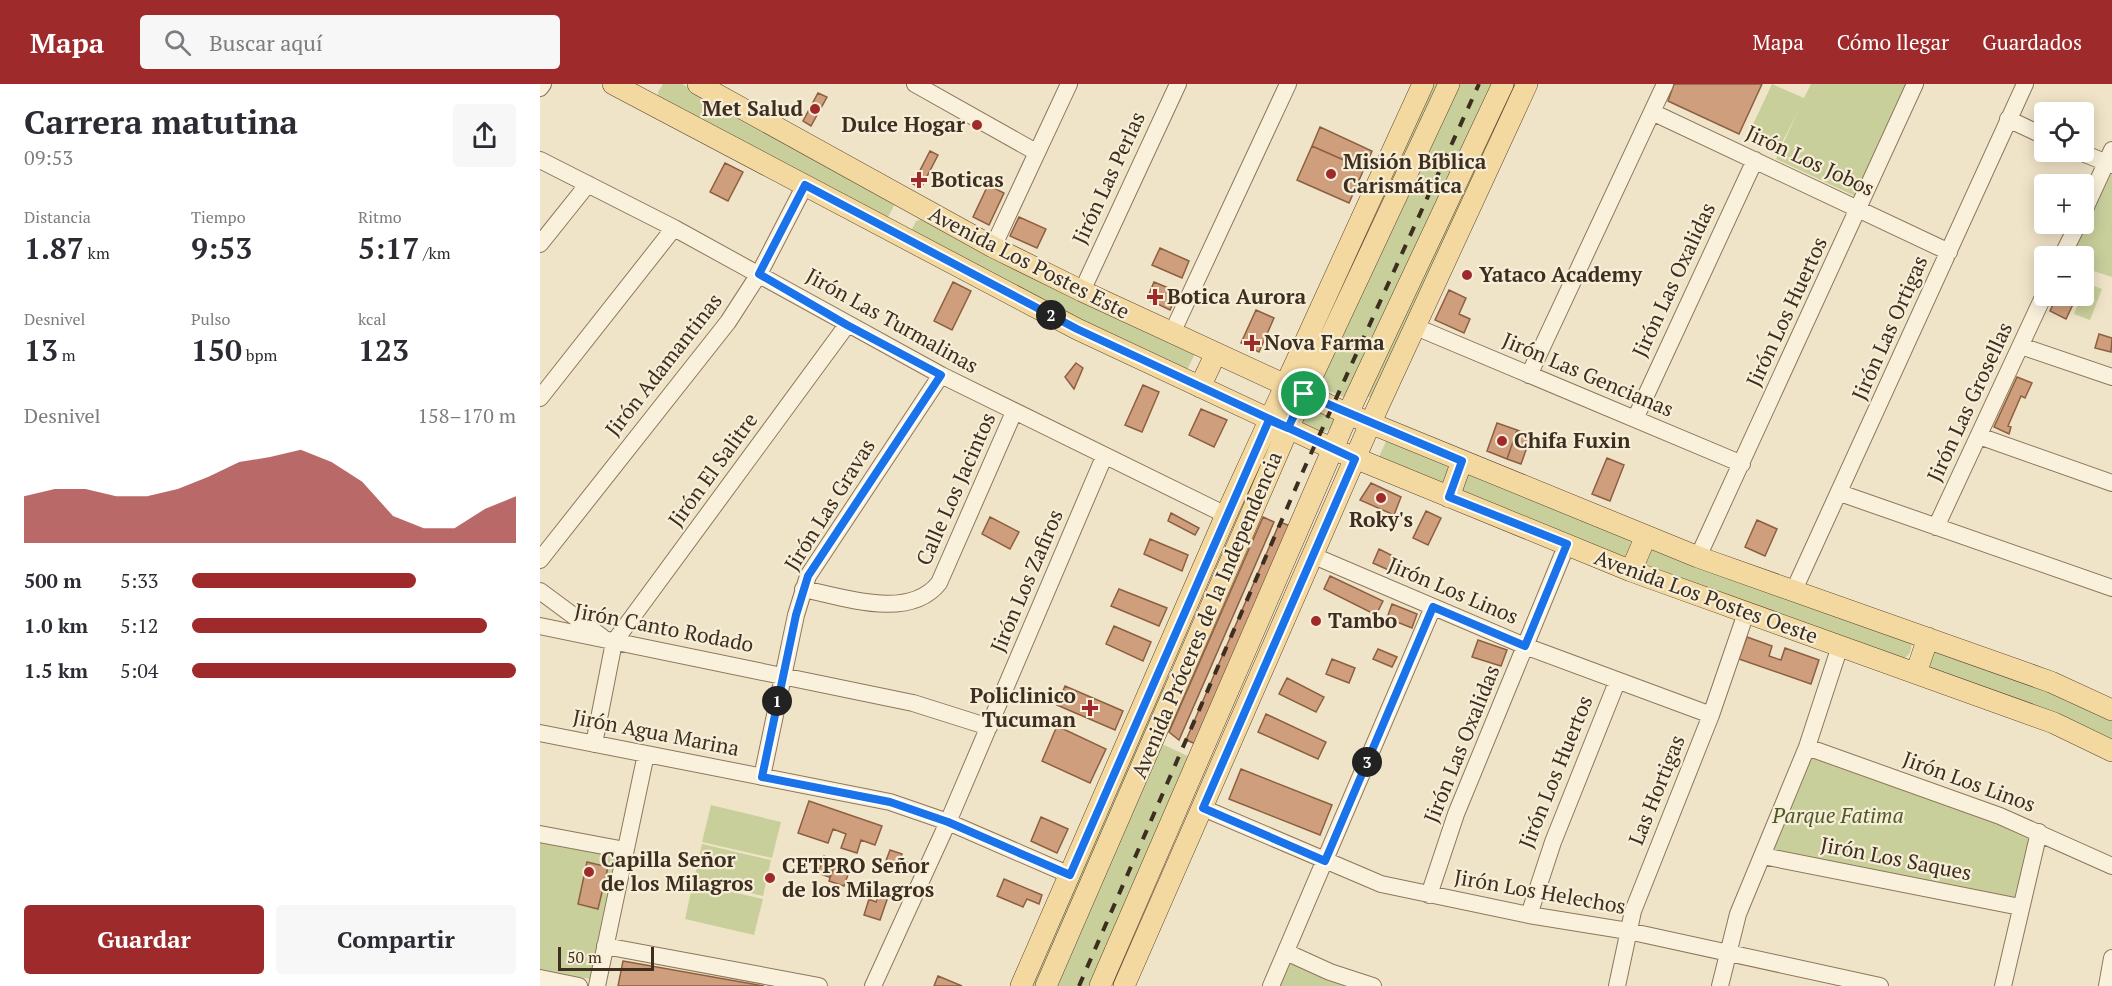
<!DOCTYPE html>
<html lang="es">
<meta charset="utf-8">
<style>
body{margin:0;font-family:"PT Serif",serif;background:#f7f7f7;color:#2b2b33;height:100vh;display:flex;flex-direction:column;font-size:22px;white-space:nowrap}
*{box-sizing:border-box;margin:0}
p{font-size:20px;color:#7c7c81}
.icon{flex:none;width:33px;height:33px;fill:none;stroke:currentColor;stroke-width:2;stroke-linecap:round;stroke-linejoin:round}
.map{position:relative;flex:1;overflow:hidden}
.details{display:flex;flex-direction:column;background:#fff;width:540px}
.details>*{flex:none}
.fabs{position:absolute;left:1494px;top:18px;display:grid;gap:12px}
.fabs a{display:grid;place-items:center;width:60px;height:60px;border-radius:6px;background:#fff;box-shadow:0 3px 15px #0003;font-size:30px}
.scale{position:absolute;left:18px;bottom:15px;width:96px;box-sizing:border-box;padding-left:6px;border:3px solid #3d2e20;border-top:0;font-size:16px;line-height:21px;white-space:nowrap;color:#3d2e20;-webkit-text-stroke:4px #f7eed8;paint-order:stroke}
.pin{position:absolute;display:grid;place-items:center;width:51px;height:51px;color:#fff;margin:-26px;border:3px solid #fff;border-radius:50%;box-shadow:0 2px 6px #0007}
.km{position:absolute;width:30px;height:30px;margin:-15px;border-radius:50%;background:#222;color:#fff;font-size:16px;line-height:30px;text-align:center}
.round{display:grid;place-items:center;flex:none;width:63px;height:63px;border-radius:6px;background:#f7f7f7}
.headline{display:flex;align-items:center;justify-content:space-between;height:102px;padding:0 24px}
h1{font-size:33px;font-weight:700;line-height:45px}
.stats{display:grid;grid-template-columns:repeat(3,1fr);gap:9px;height:102px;padding:6px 24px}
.stats div{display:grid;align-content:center}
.stats b{font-size:30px;font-weight:700}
.stats small{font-size:16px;font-weight:400}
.stats p{font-size:16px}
.chart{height:168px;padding:12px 24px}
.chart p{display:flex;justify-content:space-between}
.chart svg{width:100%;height:108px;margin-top:6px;fill:#9e2a2b;opacity:.7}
.primary-button{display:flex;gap:12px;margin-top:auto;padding:12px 24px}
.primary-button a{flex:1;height:69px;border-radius:6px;background:#9e2a2b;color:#fff;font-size:24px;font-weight:700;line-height:69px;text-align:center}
.primary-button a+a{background:#f7f7f7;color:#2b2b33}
ul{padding:0 24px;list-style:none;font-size:20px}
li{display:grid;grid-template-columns:96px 72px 1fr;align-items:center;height:45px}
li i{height:15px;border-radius:8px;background:#9e2a2b}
header{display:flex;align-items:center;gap:36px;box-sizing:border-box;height:84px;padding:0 30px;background:#9e2a2b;color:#fff}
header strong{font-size:28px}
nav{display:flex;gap:33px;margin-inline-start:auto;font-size:21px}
.search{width:420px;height:54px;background:#f7f7f7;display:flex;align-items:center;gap:15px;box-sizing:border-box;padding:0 21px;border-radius:6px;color:#7c7c81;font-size:22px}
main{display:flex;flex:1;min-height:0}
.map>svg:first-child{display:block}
.green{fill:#c9cf9b}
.building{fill:#cf9f7d;stroke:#8d5f41;stroke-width:1.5}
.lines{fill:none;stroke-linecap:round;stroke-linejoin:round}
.minor-casing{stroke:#8d765c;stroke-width:18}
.major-casing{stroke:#5b4430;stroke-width:22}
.minor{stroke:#faf1dc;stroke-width:16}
.major{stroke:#f3d9a0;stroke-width:21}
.rail{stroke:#3d2e20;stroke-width:4;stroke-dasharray:10 10;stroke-linecap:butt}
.route-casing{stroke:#fff;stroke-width:12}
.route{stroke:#1a73e8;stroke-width:8}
.poi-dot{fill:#9e2a2b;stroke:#f7eed8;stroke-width:2}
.labels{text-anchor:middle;stroke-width:4.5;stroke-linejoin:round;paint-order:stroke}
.poi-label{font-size:21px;font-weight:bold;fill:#3d2e20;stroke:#f7eed8;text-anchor:start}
.street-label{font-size:21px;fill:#3d2e20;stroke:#f7eed8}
.park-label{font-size:21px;font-style:italic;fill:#4d5a26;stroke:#f7eed8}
</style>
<header>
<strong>Mapa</strong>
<div class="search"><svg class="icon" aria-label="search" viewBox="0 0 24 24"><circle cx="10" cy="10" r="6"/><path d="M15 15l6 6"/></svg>Buscar aquí</div>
<nav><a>Mapa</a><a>Cómo llegar</a><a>Guardados</a></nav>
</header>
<main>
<section class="details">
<div class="headline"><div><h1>Carrera matutina</h1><p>09:53</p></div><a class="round"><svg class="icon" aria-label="share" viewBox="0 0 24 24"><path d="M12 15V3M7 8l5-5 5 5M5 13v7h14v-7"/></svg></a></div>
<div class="stats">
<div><p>Distancia</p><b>1.87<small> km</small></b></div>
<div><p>Tiempo</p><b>9:53</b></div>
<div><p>Ritmo</p><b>5:17<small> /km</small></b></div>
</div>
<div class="stats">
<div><p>Desnivel</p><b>13<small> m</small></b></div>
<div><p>Pulso</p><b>150<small> bpm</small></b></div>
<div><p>kcal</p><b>123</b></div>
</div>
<div class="chart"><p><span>Desnivel</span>158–170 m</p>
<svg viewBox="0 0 160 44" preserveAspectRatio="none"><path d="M0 44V25L10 22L20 22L30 25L40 25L50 22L60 17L70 11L80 9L90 6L100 11L110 19L120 33L130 38L140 38L150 30L160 25V44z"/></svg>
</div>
<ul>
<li><b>500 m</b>5:33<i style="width:69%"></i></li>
<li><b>1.0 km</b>5:12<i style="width:91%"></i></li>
<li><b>1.5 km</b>5:04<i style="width:100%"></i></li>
</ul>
<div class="primary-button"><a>Guardar</a><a>Compartir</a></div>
</section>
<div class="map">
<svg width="1572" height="902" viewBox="0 0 1572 902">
<rect width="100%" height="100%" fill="#f0e4c8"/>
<path class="green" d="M123,0H142L356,118L346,137L118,16V8Z
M890,0H901L820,171L802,191Z
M916,0H954L808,315L776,301Z
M970,0H980L834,315L825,311Z
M1232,0L1264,14L1271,0H1366L1317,113L1236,75L1259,25L1239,65L1208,51Z
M1568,84L1572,85V193L1544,184V172H1529Z
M383,135L656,268L646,288L531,237L375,151L372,145L376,137Z
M1546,199L1562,205L1550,236L1534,230Z
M781,327L798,335L791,344L780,351L756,343L770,329Z
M848,353L907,378L911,385L903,399L837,377Z
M932,387L1091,455L1090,467L1085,475L921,411L926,390Z
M1117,464L1372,556C1371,567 1371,572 1360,576L1108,488L1105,481L1110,467Z
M1389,564L1572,630V661L1389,587Z
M620,601L629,605L500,902H488Z
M620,659L652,674L552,902H513Z
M1270,669L1490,752L1474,816L1231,768Z
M171,721L241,738L232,774L162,758Z
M0,757L76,771L50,895L0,886Z
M162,760L231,776L223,812L154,796Z
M153,799L223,815L214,851L145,835Z
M747,876L816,902H736Z"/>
<path class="building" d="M1134,0H1222L1199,50L1128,17Z
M278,9L287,13L271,42L263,37Z
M780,43L832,67L824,85L772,62Z
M772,62L824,85L809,119L757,96Z
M390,67L398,71L381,104L373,100Z
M185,79L203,88L188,117L170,108Z
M448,101L464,109L449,141L433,133Z
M479,133L506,145L497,164L470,152Z
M620,164L649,177L642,194L612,181Z
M413,198L431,207L412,246L394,237Z
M614,198L638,208L630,226L607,215Z
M909,206L926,214L919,230L930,235L924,249L895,236Z
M1517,212H1537L1526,235L1510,227Z
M716,226L734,234L719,268L701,259Z
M1559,250L1572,254L1571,268L1555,264Z
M536,279L543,284L534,305L525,293Z
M1477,293L1492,299L1485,314L1481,312L1468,342L1471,343L1469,350L1454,343Z
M603,301L619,308L602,348L585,341Z
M661,325L687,336L674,363L649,351Z
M957,339L977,346L967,375L947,367Z
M977,346L991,352L981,380L967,375Z
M1067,374L1084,381L1070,417L1052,410Z
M831,399L861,413L854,431L820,416Z
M886,427L901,434L888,461L873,454Z
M631,429L659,444L655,451L628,437Z
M450,433L479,448L470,465L442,450Z
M723,433L734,438L639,656L629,648Z
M1217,436L1237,445L1225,472L1205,463Z
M740,438L755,444L661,662L646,656Z
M610,455L648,471L642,487L604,470Z
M839,465L859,475L853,488L833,479Z
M790,492L843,517L836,531L784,505Z
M579,505L627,524L619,542L571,522Z
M852,520L877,530L872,544L847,534Z
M574,542L611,558L603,577L566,560Z
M1207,553L1232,562L1229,572L1241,576L1245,564L1279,576L1271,600L1199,575Z
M938,556L967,566L961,582L932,573Z
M838,565L857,573L852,583L833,575Z
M792,575L815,584L809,599L786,590Z
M747,594L784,613L776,628L739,610Z
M525,602L583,627L575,646L517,621Z
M726,630L786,658L778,675L718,648Z
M517,642L566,665L550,699L502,677Z
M701,685L792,721L780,751L689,715Z
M269,717L342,742L335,761L321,756L317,769L301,764L306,750L293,745L288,759L258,749Z
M501,733L528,745L517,769L491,757Z
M350,766L362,770L360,776L371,780L367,790L344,782Z
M284,772L295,777L289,793L278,789Z
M296,777L311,782L304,802L289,797Z
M47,778L68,783L58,825L38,820Z
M464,795L502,811L499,820L487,815L483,823L457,812Z
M340,807L349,810L340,836L324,831L329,815L336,818Z
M83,877L224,902H78Z
M398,892L422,902H394Z"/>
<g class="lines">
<g class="minor-casing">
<path id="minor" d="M375,0L496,68
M0,4L3,0
M1112,28L1409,168
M1468,35L1504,52
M1540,68L1572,81
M0,76L134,144L401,291L686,431
M1544,127L1572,66
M0,160L48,100
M453,163L529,0
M1522,172L1538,140
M542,207L638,0
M876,243L1202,380
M632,249L748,0
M1481,262L1572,293
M989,291L1125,0
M0,314L134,144
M1095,335L1215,76
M1439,352L1572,399
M1300,409L1572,504
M1396,443L1504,211
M774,472L985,562L1171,631
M1158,473L1375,0
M0,476L188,238L219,190L265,101
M263,505C303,513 369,537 399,499L474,328
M1254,506L1485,0
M0,507L62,553
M0,542L373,619L449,643
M0,649L350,718L408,738L530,791
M54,660L74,558L307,241
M1267,663L1460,732L1572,782
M222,693L256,531L268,492L401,291
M663,724L841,800L989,831L1088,847L1340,902
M0,750L85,766
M1223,772L1480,823
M889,811L916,730L1027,460
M989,831L1013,758L1077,598
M65,862L279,902
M746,868L790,888L833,902
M0,894L39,902
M57,902L106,670
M333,902L408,738L564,373
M731,902L893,523
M1077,902L1093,827L1171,631L1206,529
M1180,902L1198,830L1267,663L1300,562
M1463,902L1499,748
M1567,902L1572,874"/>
</g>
<g class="major-casing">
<path id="major" d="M73,0L537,245L793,365L1091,487L1514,639L1572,667
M158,0L453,163L542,207L808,330L1158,473L1511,598L1572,626
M660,303L676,269
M909,413L922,377
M1091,487L1106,452
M1376,589L1388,554
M481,902L686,431L883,0
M506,902L755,329L909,0
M560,902L811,323L963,0
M584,902L830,340L987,0"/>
</g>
<use href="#minor" class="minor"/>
<use href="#major" class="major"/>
<path class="rail" d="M539,902L764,385L939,0"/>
</g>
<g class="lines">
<g class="route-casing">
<path id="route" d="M764,310L748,344L729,336L530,791L408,738L350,718L222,693L256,531L268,492L401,291L307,241L219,190L265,101L537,245L815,375L663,724L785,777L893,523L985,562L1027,460L909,413L922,377L764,310"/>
</g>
<use href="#route" class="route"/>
</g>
<g class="poi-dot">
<circle cx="275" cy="25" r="6"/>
<circle cx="437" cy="41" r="6"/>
<circle cx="791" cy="90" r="6"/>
<path d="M376 87h6v6h6v6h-6v6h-6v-6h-6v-6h6z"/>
<circle cx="927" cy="191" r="6"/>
<path d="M612 204h6v6h6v6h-6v6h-6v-6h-6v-6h6z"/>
<path d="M709 250h6v6h6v6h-6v6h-6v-6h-6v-6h6z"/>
<circle cx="962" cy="357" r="6"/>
<circle cx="841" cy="414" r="6"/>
<circle cx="776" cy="537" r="6"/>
<path d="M547 615h6v6h6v6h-6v6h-6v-6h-6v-6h6z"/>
<circle cx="49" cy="788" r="6"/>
<circle cx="230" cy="794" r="6"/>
</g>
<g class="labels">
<g class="poi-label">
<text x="263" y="32" text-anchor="end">Met Salud</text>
<text x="425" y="48" text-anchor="end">Dulce Hogar</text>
<text x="803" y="85">Misión Bíblica<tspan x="803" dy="24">Carismática</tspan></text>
<text x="391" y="103">Boticas</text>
<text x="939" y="198">Yataco Academy</text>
<text x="627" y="220">Botica Aurora</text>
<text x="724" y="266">Nova Farma</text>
<text x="974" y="364">Chifa Fuxin</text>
<text x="841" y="443" text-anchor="middle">Roky's</text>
<text x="788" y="544">Tambo</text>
<text x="536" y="619" text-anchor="end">Policlinico<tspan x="536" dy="24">Tucuman</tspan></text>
<text x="61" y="783">Capilla Señor<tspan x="61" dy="24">de los Milagros</tspan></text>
<text x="242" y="789">CETPRO Señor<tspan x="242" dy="24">de los Milagros</tspan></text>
</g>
<g class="street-label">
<text transform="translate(1270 77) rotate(25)" y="7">Jirón Los Jobos</text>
<text transform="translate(569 94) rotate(-65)" y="7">Jirón Las Perlas</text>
<text transform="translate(489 179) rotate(27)" y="7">Avenida Los Postes Este</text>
<text transform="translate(1134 196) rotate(-65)" y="7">Jirón Las Oxalidas</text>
<text transform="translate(1247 228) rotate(-65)" y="7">Jirón Los Huertos</text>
<text transform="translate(352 237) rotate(29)" y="7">Jirón Las Turmalinas</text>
<text transform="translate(1350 244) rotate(-66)" y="7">Jirón Las Ortigas</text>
<text transform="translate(124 281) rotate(-52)" y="7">Jirón Adamantinas</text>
<text transform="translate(1048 291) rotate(23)" y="7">Jirón Las Gencianas</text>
<text transform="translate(1430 318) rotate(-65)" y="7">Jirón Las Grosellas</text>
<text transform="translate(173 386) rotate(-54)" y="7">Jirón El Salitre</text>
<text transform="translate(416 405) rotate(-66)" y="7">Calle Los Jacintos</text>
<text transform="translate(290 421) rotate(-58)" y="7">Jirón Las Gravas</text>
<text transform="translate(487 497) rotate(-67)" y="7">Jirón Los Zafiros</text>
<text transform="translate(913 507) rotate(23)" y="7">Jirón Los Linos</text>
<text transform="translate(1166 513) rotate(20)" y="7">Avenida Los Postes Oeste</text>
<text transform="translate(667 531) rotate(-67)" y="7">Avenida Próceres de la Independencia</text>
<text transform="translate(124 544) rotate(11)" y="7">Jirón Canto Rodado</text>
<text transform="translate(116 649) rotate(11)" y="7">Jirón Agua Marina</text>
<text transform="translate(922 660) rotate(-68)" y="7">Jirón Las Oxalidas</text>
<text transform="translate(1016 688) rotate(-68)" y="7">Jirón Los Huertos</text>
<text transform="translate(1429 698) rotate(20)" y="7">Jirón Los Linos</text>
<text transform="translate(1117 706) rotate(-68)" y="7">Las Hortigas</text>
<text transform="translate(1356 775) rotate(11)" y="7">Jirón Los Saques</text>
<text transform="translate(1000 808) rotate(10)" y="7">Jirón Los Helechos</text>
</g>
<g class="park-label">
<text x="1298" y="739">Parque Fatima</text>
</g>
</g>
</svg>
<div class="fabs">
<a><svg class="icon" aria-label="locate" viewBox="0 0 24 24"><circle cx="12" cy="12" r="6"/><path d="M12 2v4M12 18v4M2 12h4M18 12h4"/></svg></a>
<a>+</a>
<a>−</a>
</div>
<div class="scale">50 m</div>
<div class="pin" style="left:764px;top:310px;background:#1e9e55"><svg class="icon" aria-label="arrive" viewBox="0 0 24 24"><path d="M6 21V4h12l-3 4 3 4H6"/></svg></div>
<b class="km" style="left:237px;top:617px">1</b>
<b class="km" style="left:511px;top:231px">2</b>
<b class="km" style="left:827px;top:678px">3</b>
</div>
</main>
